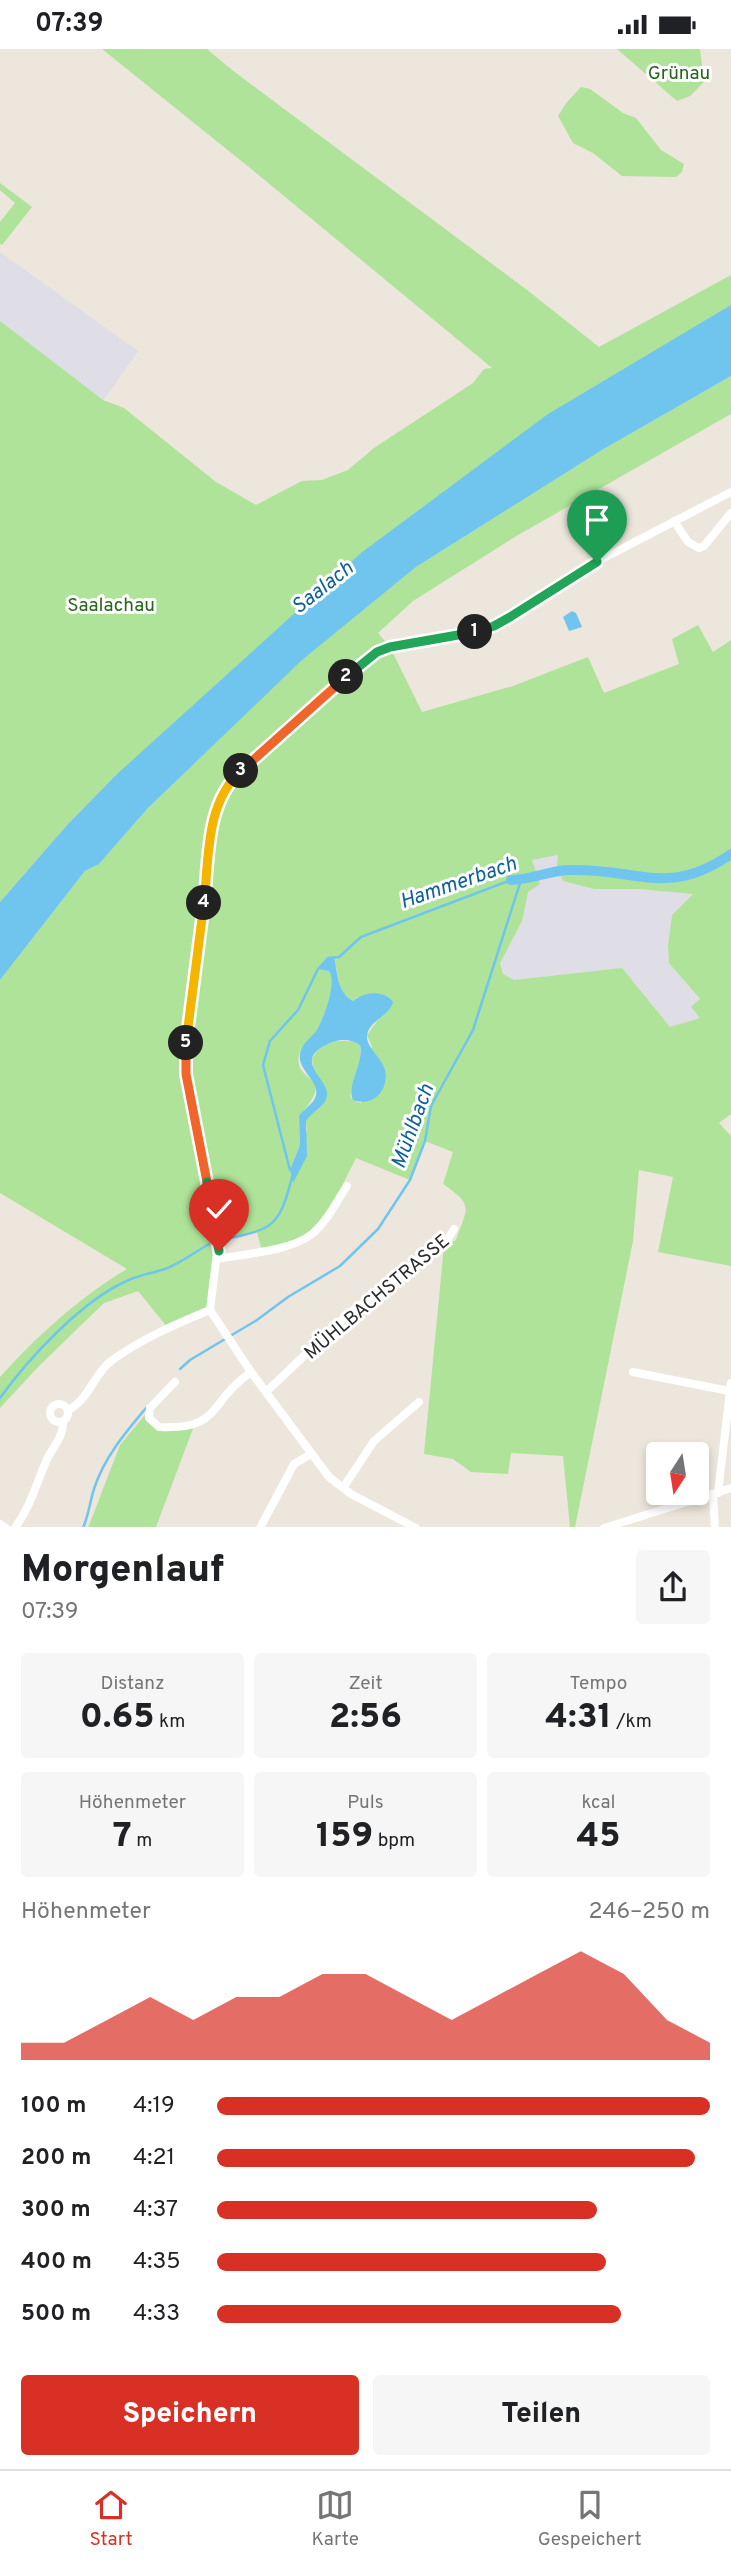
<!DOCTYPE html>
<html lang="de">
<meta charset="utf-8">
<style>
body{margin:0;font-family:Overpass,sans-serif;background:#f6f6f6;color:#202124;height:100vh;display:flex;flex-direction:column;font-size:26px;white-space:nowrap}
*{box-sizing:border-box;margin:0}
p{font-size:23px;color:#757577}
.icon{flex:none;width:38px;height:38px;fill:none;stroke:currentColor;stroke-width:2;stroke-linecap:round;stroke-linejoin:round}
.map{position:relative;height:1478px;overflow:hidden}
.sheet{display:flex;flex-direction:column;background:#fff;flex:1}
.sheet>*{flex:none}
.needle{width:46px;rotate:192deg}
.buttons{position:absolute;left:646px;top:1393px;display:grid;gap:14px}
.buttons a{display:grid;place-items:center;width:63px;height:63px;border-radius:7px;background:#fff;box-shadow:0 4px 10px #0003;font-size:35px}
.pin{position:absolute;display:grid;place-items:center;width:60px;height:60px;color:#fff;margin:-72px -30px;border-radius:50% 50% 50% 0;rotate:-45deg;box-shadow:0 0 7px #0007}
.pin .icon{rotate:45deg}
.km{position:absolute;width:35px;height:35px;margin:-18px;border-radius:50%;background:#222;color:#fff;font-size:19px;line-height:35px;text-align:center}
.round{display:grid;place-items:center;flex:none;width:74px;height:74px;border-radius:7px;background:#f6f6f6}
.headline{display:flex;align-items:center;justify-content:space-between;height:119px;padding:0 21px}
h1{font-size:38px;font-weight:800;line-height:52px}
.stats{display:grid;grid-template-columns:repeat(3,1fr);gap:10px;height:119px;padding:7px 21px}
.stats div{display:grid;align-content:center;border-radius:7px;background:#f6f6f6;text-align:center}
.stats b{font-size:35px;font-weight:800}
.stats small{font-size:19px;font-weight:400}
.stats p{font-size:19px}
.chart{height:196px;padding:14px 21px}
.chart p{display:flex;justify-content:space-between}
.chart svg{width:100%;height:126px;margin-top:7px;fill:#d93025;opacity:.7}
.button{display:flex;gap:14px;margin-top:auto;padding:14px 21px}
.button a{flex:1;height:80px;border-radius:7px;background:#d93025;color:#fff;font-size:28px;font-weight:800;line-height:80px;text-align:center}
.button a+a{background:#f6f6f6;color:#202124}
ul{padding:0 21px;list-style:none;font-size:23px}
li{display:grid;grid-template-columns:112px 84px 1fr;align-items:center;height:52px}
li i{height:18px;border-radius:9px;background:#d93025}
.status{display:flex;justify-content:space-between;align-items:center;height:49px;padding:0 35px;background:#fff;direction:ltr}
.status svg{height:19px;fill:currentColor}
.tab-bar{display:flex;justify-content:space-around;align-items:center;height:98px;border-top:2px solid #e0e0e0;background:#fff;font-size:19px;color:#757577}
.tab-bar a{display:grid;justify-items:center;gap:4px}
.tab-bar .on{color:#d93025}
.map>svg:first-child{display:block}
.industrial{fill:#dfdde5}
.green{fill:#aee399;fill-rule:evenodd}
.water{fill:#70c5ee}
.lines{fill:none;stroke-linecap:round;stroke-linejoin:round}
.stream{stroke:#70c5ee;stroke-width:2.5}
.canal{stroke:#70c5ee;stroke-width:10}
.minor{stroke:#fff;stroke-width:8}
.split-1-casing{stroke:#fff;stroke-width:14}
.split-2-casing{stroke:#fff;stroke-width:14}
.split-3-casing{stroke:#fff;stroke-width:14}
.split-4-casing{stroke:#fff;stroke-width:14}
.split-5-casing{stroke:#fff;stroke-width:14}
.split-6-casing{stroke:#fff;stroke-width:14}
.split-7-casing{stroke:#fff;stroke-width:14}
.split-1{stroke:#22a559;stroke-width:9}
.split-2{stroke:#22a559;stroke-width:9}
.split-3{stroke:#f0652b;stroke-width:9}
.split-4{stroke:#f5b400;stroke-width:9}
.split-5{stroke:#f5b400;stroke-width:9}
.split-6{stroke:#f0652b;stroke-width:9}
.split-7{stroke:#22a559;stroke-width:9}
.labels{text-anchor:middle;stroke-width:6;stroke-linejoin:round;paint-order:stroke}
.park-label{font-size:19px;fill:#26671a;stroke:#fff}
.street-label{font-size:19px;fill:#2a2a2a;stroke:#fff}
.water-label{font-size:21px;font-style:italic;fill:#0e629b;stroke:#fff}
</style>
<div class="status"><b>07:39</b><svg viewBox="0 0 49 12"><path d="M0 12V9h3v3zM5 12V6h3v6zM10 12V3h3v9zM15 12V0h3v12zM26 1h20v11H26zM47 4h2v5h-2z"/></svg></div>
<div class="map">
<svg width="731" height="1479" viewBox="0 0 731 1479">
<rect width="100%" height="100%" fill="#ece6dc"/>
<path class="industrial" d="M0,203L138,302L103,352L0,272Z
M559,806L557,819L563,832L594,840H639L694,844L672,866L668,897L669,914L700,951L701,969L670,978L622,919L514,931L503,925L500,913L522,872L532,811Z"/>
<path class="green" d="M102,0H207L232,21L527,241L599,298L731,226V258L116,726L68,775L0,853V272L103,351L124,359L216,433L256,456L302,432L322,431L348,421L374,399L473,334L484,320L492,319L255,123Z
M617,0H700L704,33L690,47L677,52Z
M581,38L590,40L623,64L636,69L661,101L684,115L682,123L676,128L622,127L593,104L573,94L558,67L567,53Z
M0,134L32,158L2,196L0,195V173L15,154L0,141Z
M731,327V365L518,486L413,552L378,584L390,598L422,663L513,637L588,608L604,644L679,615L672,590L698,576L713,603L731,591V1065L719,1074L731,1087V1217L658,1203L673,1128L639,1121L633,1192L575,1478H570L563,1407L511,1404L508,1425L471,1423L453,1410L424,1405L444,1197L456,1191C467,1158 475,1157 443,1135L453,1103L425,1092L410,1131L356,1109L327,1167L311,1186L262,1202L257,1183L212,1193L219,1202L210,1261L168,1279L138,1242L104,1254L39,1317L0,1359V1328C37,1287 80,1248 127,1220L0,1144V931L85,822L99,815L148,759L302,610L416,518L602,401ZM558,806L557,819L563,832L594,840H639L693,845L672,866L668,897L669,914L700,950L691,958L700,969L670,978L622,919L514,931L503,925L500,914L522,872L528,843L540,835L532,811ZM336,918C339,932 339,944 353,952L357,948L387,963L377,972L367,986L372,998L361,1054L353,1051L350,1047L360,1015V996C345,987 319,993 312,1010L319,1060L308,1067L306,1072L307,1081L292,1132L290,1121L300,1096L299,1067C339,1023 293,1036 299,1006C301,995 313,989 318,979C324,967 337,934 329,922L319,920Z
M144,1367L154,1376L194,1377L156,1478L88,1479L120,1396Z"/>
<path class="water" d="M731,256V327L602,401L416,518L302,611L148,759L99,815L85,822L0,931V853L68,775L116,726L361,504L548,365Z
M572,562L576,564L582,578L569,582L563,568Z
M328,909H334C338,925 337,943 353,952C364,943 383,940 393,953C390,967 368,972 367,987C366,998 382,1009 385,1021C389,1042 373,1058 353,1051C346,1036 364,1016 360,996C355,993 350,991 344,991C335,990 313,1000 312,1010C310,1023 328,1033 327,1046C326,1058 312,1062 306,1072L307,1107L293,1134L290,1121L300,1096L299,1067C303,1061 310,1057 314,1051C325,1033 293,1021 301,1001C304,992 313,988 318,979C324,967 337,934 329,922L318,920Z"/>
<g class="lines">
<path class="stream" d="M290,1121L263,1016L270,992L298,961L318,920L328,909L339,908L361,888L511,831
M222,1191C272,1180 279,1180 292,1128
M180,1320L190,1311L257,1271L288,1248L340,1217L378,1180L410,1131L425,1092L431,1057L473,981L521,831
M0,1349C28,1310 83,1250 129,1231C140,1226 153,1224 165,1220C181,1214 196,1202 211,1194
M83,1479C89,1465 90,1451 95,1437C106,1406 126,1383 146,1359"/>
<path class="canal" d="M511,831C531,831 550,821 570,821C637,819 668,849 731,805"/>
<path class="minor" d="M674,472L688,493L699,499L704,497L731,464
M217,1210C244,1205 291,1202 312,1185C327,1173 336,1153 347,1137
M633,1323L729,1342
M175,1333L150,1359L149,1369L159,1378C222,1381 208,1353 251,1323
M267,1342L348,1265L448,1190L454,1180
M50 1364a9 9 0 1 1 18 0a9 9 0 1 1-18 0Z
M68,1361C88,1352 94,1325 111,1312C141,1290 176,1275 210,1261
M343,1439L374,1392L419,1353
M718,1444L731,1334
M713,1446L715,1479
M0,1475L6,1479
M15,1479C33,1453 36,1434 48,1408C54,1397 64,1386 63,1373
M260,1479L294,1415L311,1405
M416,1479L351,1445L329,1428L251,1323L210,1261L218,1195L189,1043L185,1011L208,825L211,783L223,745L236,726L377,603L390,598L477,582L494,577L602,510L731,443
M604,1479L731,1439"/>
</g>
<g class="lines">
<g class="split-1-casing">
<path id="split-1" d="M475,583L494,577L510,568L597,513"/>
</g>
<g class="split-2-casing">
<path id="split-2" d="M346,628L377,603L390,598L475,583"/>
</g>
<g class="split-3-casing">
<path id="split-3" d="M241,722L346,628"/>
</g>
<g class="split-4-casing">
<path id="split-4" d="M204,854C209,811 205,754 241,722"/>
</g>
<g class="split-5-casing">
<path id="split-5" d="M186,994L204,854"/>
</g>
<g class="split-6-casing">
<path id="split-6" d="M186,994V1025L207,1133"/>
</g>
<g class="split-7-casing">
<path id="split-7" d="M207,1133L219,1202"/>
</g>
<use href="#split-1" class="split-1"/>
<use href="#split-2" class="split-2"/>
<use href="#split-3" class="split-3"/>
<use href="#split-4" class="split-4"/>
<use href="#split-5" class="split-5"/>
<use href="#split-6" class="split-6"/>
<use href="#split-7" class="split-7"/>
</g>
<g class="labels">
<g class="park-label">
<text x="679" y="30">Grünau</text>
<text x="111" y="562">Saalachau</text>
</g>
<g class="street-label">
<text transform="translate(376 1247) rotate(-40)" y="7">MÜHLBACHSTRASSE</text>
</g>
<g class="water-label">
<text transform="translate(322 538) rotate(-38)" y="7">Saalach</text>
<text transform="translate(458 833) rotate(-19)" y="7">Hammerbach</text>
<text transform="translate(412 1077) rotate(-70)" y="7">Mühlbach</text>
</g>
</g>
</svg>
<div class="buttons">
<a><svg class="needle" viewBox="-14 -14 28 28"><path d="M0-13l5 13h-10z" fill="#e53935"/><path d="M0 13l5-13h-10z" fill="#757577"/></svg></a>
</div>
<div class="pin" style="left:597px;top:513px;background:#1e9e55"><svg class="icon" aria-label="arrive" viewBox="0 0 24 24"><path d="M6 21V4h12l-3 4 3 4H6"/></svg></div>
<div class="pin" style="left:219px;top:1202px;background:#d93025"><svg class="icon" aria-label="check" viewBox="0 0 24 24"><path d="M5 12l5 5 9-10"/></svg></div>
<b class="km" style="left:475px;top:583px">1</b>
<b class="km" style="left:346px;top:628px">2</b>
<b class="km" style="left:241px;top:722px">3</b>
<b class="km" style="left:204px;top:854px">4</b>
<b class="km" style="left:186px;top:994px">5</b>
</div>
<section class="sheet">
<div class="headline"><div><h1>Morgenlauf</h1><p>07:39</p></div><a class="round"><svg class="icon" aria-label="share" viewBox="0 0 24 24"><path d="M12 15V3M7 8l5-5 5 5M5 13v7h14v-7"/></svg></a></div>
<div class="stats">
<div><p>Distanz</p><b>0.65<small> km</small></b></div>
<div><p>Zeit</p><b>2:56</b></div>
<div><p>Tempo</p><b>4:31<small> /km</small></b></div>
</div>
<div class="stats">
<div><p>Höhenmeter</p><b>7<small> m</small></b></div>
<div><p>Puls</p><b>159<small> bpm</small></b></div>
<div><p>kcal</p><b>45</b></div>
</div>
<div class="chart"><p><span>Höhenmeter</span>246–250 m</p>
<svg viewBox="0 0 160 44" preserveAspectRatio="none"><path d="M0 44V38L10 38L20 30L30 22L40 30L50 22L60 22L70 14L80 14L90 22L100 30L110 22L120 14L130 6L140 14L150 30L160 38V44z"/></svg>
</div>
<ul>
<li><b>100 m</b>4:19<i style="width:100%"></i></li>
<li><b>200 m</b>4:21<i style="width:97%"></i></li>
<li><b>300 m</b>4:37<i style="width:77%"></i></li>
<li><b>400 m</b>4:35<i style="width:79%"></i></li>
<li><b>500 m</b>4:33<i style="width:82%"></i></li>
</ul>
<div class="button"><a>Speichern</a><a>Teilen</a></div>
</section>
<nav class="tab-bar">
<a class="on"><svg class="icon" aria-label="home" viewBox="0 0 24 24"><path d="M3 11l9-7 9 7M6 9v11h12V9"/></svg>Start</a>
<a><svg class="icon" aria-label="map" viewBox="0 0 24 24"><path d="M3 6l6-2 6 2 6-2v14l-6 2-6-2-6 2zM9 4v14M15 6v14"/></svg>Karte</a>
<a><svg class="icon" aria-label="saved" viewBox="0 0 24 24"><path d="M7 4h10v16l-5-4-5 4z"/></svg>Gespeichert</a>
</nav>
